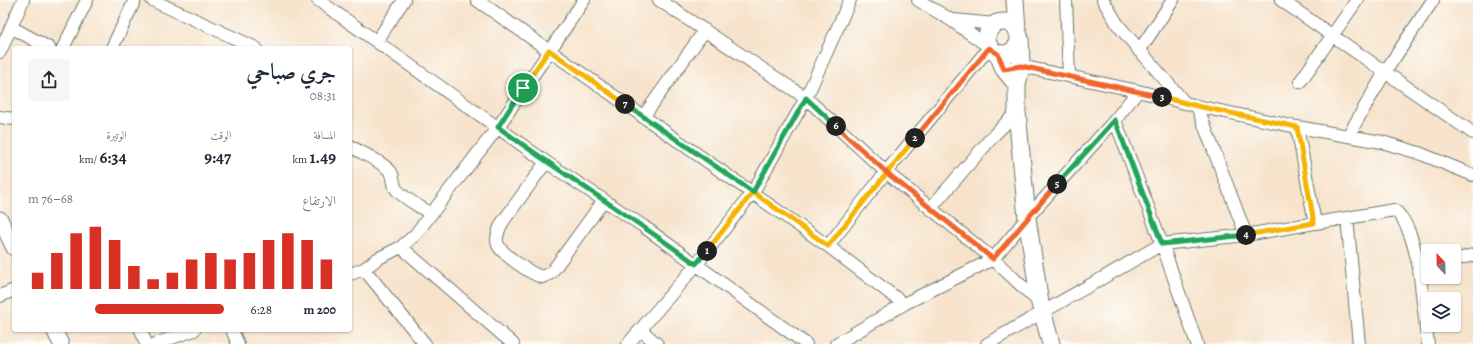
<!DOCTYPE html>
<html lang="ar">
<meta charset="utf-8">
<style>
body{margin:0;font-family:Alegreya,Amiri,serif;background:#f6f6f7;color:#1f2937;direction:rtl;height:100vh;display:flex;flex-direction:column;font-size:15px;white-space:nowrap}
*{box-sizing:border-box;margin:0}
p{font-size:13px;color:#747a83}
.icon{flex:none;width:22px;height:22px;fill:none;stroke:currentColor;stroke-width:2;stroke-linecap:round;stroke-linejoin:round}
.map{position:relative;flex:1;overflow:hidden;direction:ltr}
.panel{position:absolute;left:12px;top:46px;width:340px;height:286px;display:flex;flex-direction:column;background:#fff;border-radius:4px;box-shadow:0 1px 3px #0004;direction:rtl}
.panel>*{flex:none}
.needle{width:26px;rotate:338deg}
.tools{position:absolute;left:1421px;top:244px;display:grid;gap:8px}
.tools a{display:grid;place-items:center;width:40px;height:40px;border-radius:4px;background:#fff;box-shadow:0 1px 3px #0004;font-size:20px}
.pin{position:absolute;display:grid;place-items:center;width:34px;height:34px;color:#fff;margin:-17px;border:2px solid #fff;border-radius:50%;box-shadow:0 1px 4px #0007}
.km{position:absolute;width:20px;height:20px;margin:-10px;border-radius:50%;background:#222;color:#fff;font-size:11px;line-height:20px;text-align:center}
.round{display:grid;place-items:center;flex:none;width:42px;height:42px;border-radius:4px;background:#f6f6f7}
.overview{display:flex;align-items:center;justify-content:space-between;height:68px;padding:0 16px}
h1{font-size:22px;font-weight:700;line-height:30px}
.stats{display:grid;grid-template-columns:repeat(3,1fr);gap:6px;height:68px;padding:4px 16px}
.stats div{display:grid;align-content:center}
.stats b{font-size:17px;font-weight:700}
.stats small{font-size:11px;font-weight:400}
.stats p{font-size:11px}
.chart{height:112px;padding:8px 16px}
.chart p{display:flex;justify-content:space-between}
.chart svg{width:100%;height:72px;margin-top:4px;stroke:#d93025;stroke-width:6}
ul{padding:0 16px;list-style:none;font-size:13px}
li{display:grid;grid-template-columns:64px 48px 1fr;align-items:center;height:30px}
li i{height:10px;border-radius:5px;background:#d93025}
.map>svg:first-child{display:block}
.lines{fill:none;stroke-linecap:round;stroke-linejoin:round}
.minor-casing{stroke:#6b7769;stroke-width:14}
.tertiary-casing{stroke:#6b7769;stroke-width:17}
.secondary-casing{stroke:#6b7769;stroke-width:19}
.minor{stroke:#fff;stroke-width:12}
.tertiary{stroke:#fff;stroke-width:15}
.secondary{stroke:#fff;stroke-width:17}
.split-1-casing{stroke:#fff;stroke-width:8}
.split-2-casing{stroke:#fff;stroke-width:8}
.split-3-casing{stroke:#fff;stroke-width:8}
.split-4-casing{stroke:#fff;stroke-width:8}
.split-5-casing{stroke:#fff;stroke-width:8}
.split-6-casing{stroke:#fff;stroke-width:8}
.split-7-casing{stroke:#fff;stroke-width:8}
.split-8-casing{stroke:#fff;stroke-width:8}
.split-1{stroke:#22a559;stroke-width:5}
.split-2{stroke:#f5b400;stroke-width:5}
.split-3{stroke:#f0652b;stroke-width:5}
.split-4{stroke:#f5b400;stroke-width:5}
.split-5{stroke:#22a559;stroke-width:5}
.split-6{stroke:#f0652b;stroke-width:5}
.split-7{stroke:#22a559;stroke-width:5}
.split-8{stroke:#f5b400;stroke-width:5}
</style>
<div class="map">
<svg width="1473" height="344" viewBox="0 0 1473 344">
<rect width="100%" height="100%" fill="#fdfcf7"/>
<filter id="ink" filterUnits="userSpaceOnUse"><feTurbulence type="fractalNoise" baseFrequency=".025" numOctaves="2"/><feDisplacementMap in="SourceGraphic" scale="8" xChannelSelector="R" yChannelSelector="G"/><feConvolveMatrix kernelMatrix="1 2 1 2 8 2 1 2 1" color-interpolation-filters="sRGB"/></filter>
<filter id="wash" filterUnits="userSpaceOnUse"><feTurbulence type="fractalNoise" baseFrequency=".012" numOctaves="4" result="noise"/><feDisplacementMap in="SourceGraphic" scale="16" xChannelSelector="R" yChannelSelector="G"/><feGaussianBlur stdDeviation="0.9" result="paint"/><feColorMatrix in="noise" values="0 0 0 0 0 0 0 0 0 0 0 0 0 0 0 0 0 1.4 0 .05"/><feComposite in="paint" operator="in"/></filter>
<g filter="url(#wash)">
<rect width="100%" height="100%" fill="#f7e3cc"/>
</g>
<g filter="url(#ink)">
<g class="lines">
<g class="minor-casing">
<path id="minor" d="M152,0L256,48
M318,0L546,162L643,226L806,344
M477,0L828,246L904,304
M659,0L806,98L886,172L993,259L1040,303
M918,0L951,20L988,46
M1066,0L1069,76
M1103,0L1118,25L1184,102
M1281,0L1473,133
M953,20L995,24
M11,27L49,48
M377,41L404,0
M63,48L87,0
M112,48L135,0
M1139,51L1173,0
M0,52L23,0
M1014,67L1021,66L1138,91L1197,106L1297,127L1382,142L1419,153L1473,175
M1300,82L1357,0
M1197,106L1246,235
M0,117L14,119
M643,117L705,30
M1115,120L1162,244L1197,344
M1297,127L1315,223L1347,218
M1348,136L1385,72L1433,0
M350,146C363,154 380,160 390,171C395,176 392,183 396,189C403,198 421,207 431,214
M546,162L502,223C499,229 495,238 498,245C503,255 531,274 542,277L551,273L604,200
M930,209L994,135L1017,112
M828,246L886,172L989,48
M401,247L513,344
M1454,260L1473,255
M364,269L425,344
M350,274L364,269L377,259L401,247L415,235L498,127L584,0
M0,296L14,290
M141,330L146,344
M232,330L238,344
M641,330L657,344
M155,344L194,330
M628,344L697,264L753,192L806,98L850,0
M836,344L904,304L993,259L1027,218L1115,120L1138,91
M987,344L1162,244L1246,235L1315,223
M1359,344L1347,218L1394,210C1409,220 1415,250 1419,268
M1428,344L1419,268L1428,266"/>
</g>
<g class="tertiary-casing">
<path id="tertiary" d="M0,219L14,248
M54,330L61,344"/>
</g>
<g class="secondary-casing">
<path id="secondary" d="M1015,0L1017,30
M987 38a16 16 0 1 1 32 0a16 16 0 1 1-32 0Z
M1020,38L1021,66L1017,85V112L1027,218L1040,303L1051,344
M998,54L1004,69L1017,85"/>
</g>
<use href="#minor" class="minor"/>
<use href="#tertiary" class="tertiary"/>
<use href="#secondary" class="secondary"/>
</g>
</g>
<g class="lines" filter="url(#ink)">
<g class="split-1-casing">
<path id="split-1" d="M523,88L498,127C563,174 631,217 696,264L707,251"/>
</g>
<g class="split-2-casing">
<path id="split-2" d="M707,251L753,192L828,246L915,138"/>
</g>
<g class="split-3-casing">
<path id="split-3" d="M915,138L989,48L998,54L1004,69L1021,66L1162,97"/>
</g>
<g class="split-4-casing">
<path id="split-4" d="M1162,97L1197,106L1297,127L1314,223L1246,235"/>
</g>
<g class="split-5-casing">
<path id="split-5" d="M1057,184L1115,120L1162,244L1246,235"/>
</g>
<g class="split-6-casing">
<path id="split-6" d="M836,126L886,172L993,259L1057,184"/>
</g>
<g class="split-7-casing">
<path id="split-7" d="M625,104L753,192L806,98L836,126"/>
</g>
<g class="split-8-casing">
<path id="split-8" d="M523,88L549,50L625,104"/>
</g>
<use href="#split-1" class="split-1"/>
<use href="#split-2" class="split-2"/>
<use href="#split-3" class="split-3"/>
<use href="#split-4" class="split-4"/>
<use href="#split-5" class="split-5"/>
<use href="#split-6" class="split-6"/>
<use href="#split-7" class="split-7"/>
<use href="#split-8" class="split-8"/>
</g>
</svg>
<div class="tools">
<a><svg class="needle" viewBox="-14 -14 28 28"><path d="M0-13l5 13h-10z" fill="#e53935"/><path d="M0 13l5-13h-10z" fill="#747a83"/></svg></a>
<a><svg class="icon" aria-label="layers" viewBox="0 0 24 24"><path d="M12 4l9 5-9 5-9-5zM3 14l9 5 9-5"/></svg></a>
</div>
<div class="pin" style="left:523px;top:88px;background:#1e9e55"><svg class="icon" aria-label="arrive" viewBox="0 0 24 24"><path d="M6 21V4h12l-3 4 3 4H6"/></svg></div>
<b class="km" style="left:707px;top:251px">1</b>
<b class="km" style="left:915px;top:138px">2</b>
<b class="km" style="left:1162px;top:97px">3</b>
<b class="km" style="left:1246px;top:235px">4</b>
<b class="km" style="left:1057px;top:184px">5</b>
<b class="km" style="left:836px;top:126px">6</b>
<b class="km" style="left:625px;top:104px">7</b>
<section class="panel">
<div class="overview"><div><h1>جري صباحي</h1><p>08:31</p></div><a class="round"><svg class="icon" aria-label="share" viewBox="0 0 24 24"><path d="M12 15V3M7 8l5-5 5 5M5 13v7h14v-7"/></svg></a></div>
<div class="stats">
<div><p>المسافة</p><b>1.49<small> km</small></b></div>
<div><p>الوقت</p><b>9:47</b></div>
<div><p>الوتيرة</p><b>6:34<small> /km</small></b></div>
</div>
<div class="chart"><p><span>الارتفاع</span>68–76 m</p>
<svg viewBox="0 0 160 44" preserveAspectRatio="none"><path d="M5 44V34M15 44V22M25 44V10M35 44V6M45 44V14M55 44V30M65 44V38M75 44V34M85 44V26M95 44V22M105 44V26M115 44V22M125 44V14M135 44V10M145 44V14M155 44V26"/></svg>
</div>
<ul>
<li><b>200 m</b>6:28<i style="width:66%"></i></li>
</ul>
</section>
</div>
